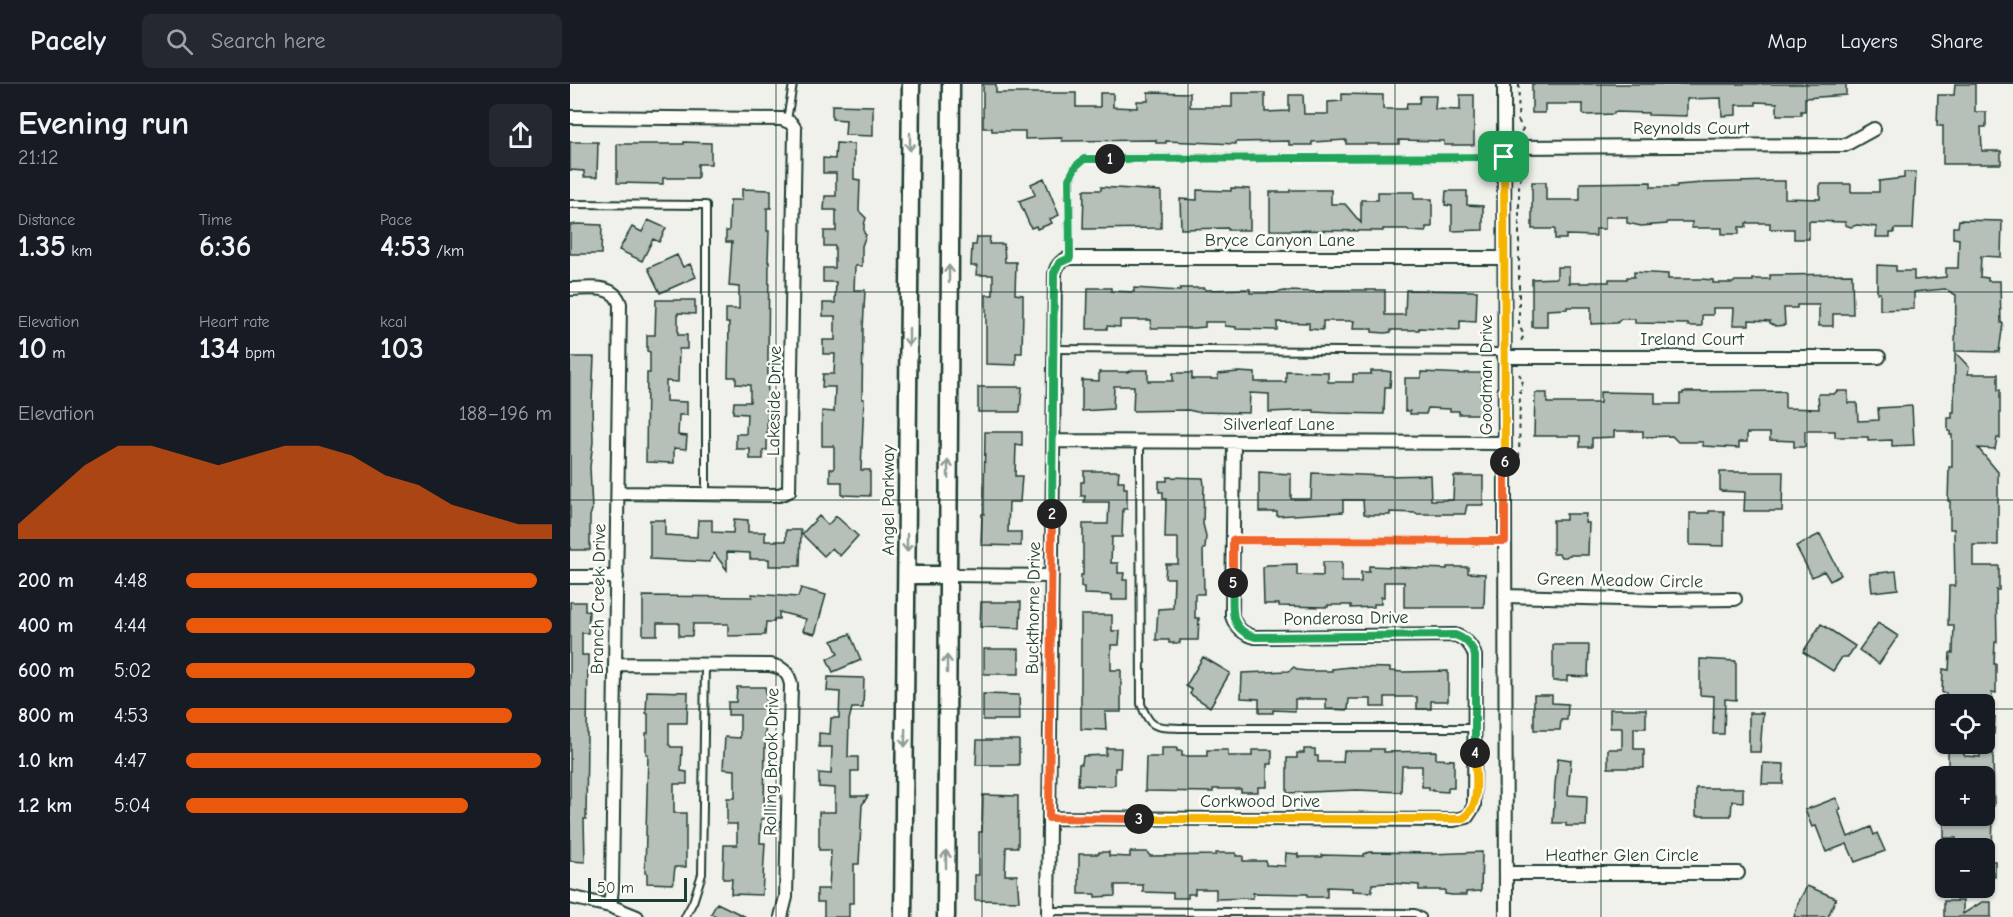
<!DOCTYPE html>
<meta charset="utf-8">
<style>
body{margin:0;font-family:"Comic Neue",sans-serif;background:#242831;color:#f1f3f6;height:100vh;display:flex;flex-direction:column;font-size:22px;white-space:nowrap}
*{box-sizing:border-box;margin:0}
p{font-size:20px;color:#9ea1a6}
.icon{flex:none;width:33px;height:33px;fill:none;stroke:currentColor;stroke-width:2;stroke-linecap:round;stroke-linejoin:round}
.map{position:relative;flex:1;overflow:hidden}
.details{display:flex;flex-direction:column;background:#171b24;width:570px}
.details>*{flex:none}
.controls{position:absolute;left:1365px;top:610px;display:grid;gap:12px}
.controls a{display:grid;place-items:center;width:60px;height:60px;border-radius:9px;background:#171b24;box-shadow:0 2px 4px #0004;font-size:30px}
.scale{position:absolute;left:18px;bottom:15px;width:99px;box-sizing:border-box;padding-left:6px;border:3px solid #1f3d34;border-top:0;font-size:16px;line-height:21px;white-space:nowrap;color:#1f3d34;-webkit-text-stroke:4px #fdfcf7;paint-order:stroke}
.pin{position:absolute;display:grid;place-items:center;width:51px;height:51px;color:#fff;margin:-26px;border-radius:12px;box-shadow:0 3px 9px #0006}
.km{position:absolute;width:30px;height:30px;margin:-15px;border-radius:50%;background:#222;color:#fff;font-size:16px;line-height:30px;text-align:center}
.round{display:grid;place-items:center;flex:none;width:63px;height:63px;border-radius:9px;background:#242831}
.head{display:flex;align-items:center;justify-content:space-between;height:102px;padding:0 18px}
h1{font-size:33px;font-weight:700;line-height:45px}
.metrics{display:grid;grid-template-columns:repeat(3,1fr);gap:9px;height:102px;padding:6px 18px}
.metrics div{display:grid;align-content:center}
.metrics b{font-size:30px;font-weight:700}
.metrics small{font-size:16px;font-weight:400}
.metrics p{font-size:16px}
.chart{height:168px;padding:12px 18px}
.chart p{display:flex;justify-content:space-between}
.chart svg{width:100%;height:108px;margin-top:6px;fill:#ea580c;opacity:.7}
ul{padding:0 18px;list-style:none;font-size:20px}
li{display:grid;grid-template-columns:96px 72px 1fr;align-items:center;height:45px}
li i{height:15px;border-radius:8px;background:#ea580c}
header{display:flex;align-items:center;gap:36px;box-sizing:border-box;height:84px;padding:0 30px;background:#171b24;border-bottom:2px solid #363941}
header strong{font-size:28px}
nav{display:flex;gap:33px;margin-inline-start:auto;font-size:21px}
.search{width:420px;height:54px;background:#242831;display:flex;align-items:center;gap:15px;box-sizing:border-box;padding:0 21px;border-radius:9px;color:#9ea1a6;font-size:22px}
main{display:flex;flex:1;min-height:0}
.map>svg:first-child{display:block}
.building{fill:#b6bfb8;stroke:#1f3d34;stroke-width:1.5}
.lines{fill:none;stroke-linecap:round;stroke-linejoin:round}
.service-casing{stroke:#1f3d34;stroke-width:10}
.minor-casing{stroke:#1f3d34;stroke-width:16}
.secondary-casing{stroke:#1f3d34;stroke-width:21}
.path{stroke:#1f3d34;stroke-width:2;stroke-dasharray:4.5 4.5;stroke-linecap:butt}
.service{stroke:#fdfcf7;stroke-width:6}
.minor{stroke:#fdfcf7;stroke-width:12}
.secondary{stroke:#fdfcf7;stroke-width:16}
.oneway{stroke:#8e9c96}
.split-1-casing{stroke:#fff;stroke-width:12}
.split-2-casing{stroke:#fff;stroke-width:12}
.split-3-casing{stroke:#fff;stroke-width:12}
.split-4-casing{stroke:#fff;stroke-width:12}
.split-5-casing{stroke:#fff;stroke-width:12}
.split-6-casing{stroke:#fff;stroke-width:12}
.split-7-casing{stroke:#fff;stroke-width:12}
.split-1{stroke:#22a559;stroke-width:8}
.split-2{stroke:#22a559;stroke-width:8}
.split-3{stroke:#f0652b;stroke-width:8}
.split-4{stroke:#f5b400;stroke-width:8}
.split-5{stroke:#22a559;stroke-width:8}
.split-6{stroke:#f0652b;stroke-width:8}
.split-7{stroke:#f5b400;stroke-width:8}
.grid{fill:none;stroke:#1f3d34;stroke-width:1.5;stroke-opacity:0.55}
.labels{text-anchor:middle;stroke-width:5;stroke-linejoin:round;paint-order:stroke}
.street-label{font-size:18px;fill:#1f3d34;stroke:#fdfcf7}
</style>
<header>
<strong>Pacely</strong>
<div class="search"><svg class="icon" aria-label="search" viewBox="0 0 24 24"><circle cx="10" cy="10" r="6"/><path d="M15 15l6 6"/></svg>Search here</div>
<nav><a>Map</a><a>Layers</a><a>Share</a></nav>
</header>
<main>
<section class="details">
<div class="head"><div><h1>Evening run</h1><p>21:12</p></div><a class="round"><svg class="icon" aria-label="share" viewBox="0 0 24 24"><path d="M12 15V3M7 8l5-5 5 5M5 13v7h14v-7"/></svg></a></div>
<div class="metrics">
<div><p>Distance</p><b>1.35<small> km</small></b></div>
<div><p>Time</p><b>6:36</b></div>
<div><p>Pace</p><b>4:53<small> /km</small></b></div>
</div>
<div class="metrics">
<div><p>Elevation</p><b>10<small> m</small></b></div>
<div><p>Heart rate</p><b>134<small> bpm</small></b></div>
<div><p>kcal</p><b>103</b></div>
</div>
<div class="chart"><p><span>Elevation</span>188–196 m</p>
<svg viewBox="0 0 160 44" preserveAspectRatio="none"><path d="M0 44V38L10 26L20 14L30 6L40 6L50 10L60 14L70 10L80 6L90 6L100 10L110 18L120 22L130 30L140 34L150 38L160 38V44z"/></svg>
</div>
<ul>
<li><b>200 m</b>4:48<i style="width:96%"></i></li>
<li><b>400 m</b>4:44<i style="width:100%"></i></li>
<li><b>600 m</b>5:02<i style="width:79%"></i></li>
<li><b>800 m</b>4:53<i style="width:89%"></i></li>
<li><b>1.0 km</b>4:47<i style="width:97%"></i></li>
<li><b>1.2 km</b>5:04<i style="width:77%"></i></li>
</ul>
</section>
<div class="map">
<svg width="1443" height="833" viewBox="0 0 1443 833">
<rect width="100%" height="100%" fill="#f0f1eb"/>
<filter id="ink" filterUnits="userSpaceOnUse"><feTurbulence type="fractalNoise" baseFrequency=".0167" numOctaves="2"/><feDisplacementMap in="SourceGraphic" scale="12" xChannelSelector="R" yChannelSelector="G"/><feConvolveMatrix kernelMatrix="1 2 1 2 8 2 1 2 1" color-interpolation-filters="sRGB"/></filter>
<g filter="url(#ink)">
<path class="building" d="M413,0H426V9H506V23H530V9H543V23L567,24V17H578V8L620,9V23H662V9H695V28L719,27V11H733L734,30H758V18L772,17V10L813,11V25H836L837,19H849L850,12H866L865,25L890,26V11H904V61H874V57L829,56V60H776V56L742,58V61H719V57L666,58V60L596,57V59H586V56L492,57V54L455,55V47H422V44H413Z
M962,0H1276V11L1235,14V27H1231V31H1207V19L1186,18V21H1166V31L1152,32L1151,14L1117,15V32L1078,31V29L1044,28V30L1016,31L1013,30V20H975V29H962Z
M1385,0H1405V28H1416V43H1411L1412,67H1431V80H1373V42H1367L1368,11H1384Z
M262,21L303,22V52L275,51L276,36L262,35Z
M0,58H28L27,93H14V87L0,86Z
M114,58L141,59V80H128V94H93V100L47,99V60H114Z
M266,59L284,60V95L290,96L289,127L296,134L294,141V149L296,151L292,162V182H285L284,206H295L293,246L292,315H294L291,386H300V412L272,411V398H260V385H264V362H252V327L264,328L265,303H252L253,290H264L265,270H253V256H265V232H253V219H265L266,198H253V184H265V162H254V147H266V126H254L255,112H266V89H253V74L265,75Z
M1334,88H1346L1343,145H1324V149H1320V153H1306L1307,143L1287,141L1281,143L1275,141V138L1239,137V155H1224V145H1200V139H1176V143H1169V150H1152V144H1122V138H1097V140L1071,142L1057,139V133H1035V145H1026V152L996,151V155H985V145H962V98H976V116H1010V99L1081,98V103H1107V101L1132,99L1202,97H1215V114L1250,115V100H1281V108H1309V97L1334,94Z
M474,94L489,131L480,135L482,139L467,145L466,142L461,144L449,117L465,111L461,100Z
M531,103L591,107V144L513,145L514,106H531Z
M661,104L680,105V146H658V144L611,145L610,115L627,116V106L661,107Z
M172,105L201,106V124H197V147H199L198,178H199L197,366H193V375H180V365H166V350H176L177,330L163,329L164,318H180V301L166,300V293H158L159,239H156V225H169V203L159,202L162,158H156V147H159L160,116H172Z
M720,106H761V120H775L791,139V116H808V108H844V115H862V143H856V148L840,147L837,145H813V147L700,146V108H720Z
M876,107H897V121L913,122V146L882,147V122L875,121Z
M78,136L96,144L89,158L83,155L72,177L49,166L62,143L72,148Z
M1389,136L1432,137L1431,173L1411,172L1410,193L1418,194V197H1430L1431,239H1433L1429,268L1385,267L1386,211L1375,205L1344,208V225L1310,226V209H1307V181L1326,182V187H1344V196L1376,193V184H1388L1389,155L1383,154V143H1388Z
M8,140L32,141L31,170H0V141Z
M407,153H420L419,160H434L435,178H446L445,210L453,211V225L452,269H446V281L416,280V211H423V191H406L407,182H401L402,161H406Z
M107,171L113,183L120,180L126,193L90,209L78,184Z
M987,183H999V199H1020L1021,198H1039V195H1057V193H1064V188L1098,190V195H1131L1143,196V199H1163L1165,197H1183V195H1200V191L1282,190L1283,230H1263V242H1249V221H1227V224H1214L1215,241L1206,242L1200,239V237L1179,236V241H1163L1164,224H1143V231H1132V242H1118V240L1065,239V235H1051L1047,239L1021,240V223H997V225L977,226V243H962V195L987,194Z
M518,204H541V207L564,208V204L610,207V204H635V206L680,205V209H703L715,207L753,208V206H815V231H835L836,206L907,207L906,238L890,237V246L849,244V246H821V248L815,249L802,248V245H783L784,237H753V246L739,245V239L707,238V246L666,245V243L655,242V238H635V243L624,244H581V236H550V243L537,242V245H517Z
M86,216H125V230L108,229V251H117V265H109L108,298L96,297V317L117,318V331H109L108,351L117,352L116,365L104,364V379L76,378L77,289H80V268L77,267V251H85Z
M1385,268L1399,283L1398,290H1428V306H1430V354H1427L1425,365L1408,364L1428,388V461H1403V482H1429V506H1426L1427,558H1425L1424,580H1426V609L1422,608V621H1376V609H1372L1373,585L1379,586L1380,569H1383L1384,541H1378L1379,502H1385L1384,445H1380V417H1378L1379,383H1382V351H1380V347H1378V334H1382V328H1384Z
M0,273H24L22,318L23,358L20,383L22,426L20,432V466H0Z
M563,286H578V297H603V289H622V295H648V290L668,288L685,289V298H716V287L758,288V298H783V290H801V287H815L821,288L820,303H815L814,330L762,329L744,328V326L699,328V310L680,309L679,329L627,328L618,326L563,327L564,302H544L543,325L512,327V296L529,297V288H558Z
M851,288L895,290V289H912L911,330H889V327H880V325L858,324L856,330H840V327H835V294H851Z
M408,303H452L450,328H408Z
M1215,307V324L1249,325L1248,310H1264L1267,307H1278V319H1287L1288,337L1309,336L1308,324L1342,322L1344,361L1322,362V356L1298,357V353H1265V347H1235V363H1224V357L1200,356V349H1177V358H1169V364L1133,362V358H1108L1102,352L1073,353V347H1044V353L1022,354V363H1010V352H964L965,309H977V319H1030V308L1085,309V320H1110V310H1113V308Z
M415,348H452V362L446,361L445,392H452L450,418H439L438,448H451V462L411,461L412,430H414V412Z
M514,387H549L548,397H554V404H557V425H553L552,453H542L541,479H548V489H554L553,496H557V516H542V511L514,510V503H511V491H513V440H538L539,418H514L515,412H511V398H514Z
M689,388L721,390V415H741L742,389L815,392L860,391L861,416H883L884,392H913V421H897L895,430H846V429L820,428V431H799L794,430L793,416H773V428L707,432V428H689Z
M1150,388H1213L1212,427H1174L1175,408L1150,407Z
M597,393L633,394L634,401L633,440L636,452L635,465H633L634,510H625V534H629L628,556H610V559H599V556H586L588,525L603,524L604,494H595L596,480H608V454H595L596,415H593V408H589V397H597Z
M1139,427H1154V462L1120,461V429H1139Z
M996,430H1016L1015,439H1019L1018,471H999L996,473H991L989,470H983V436H996Z
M249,432L258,441L266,432L288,452L270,472L262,464L254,472L232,450Z
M164,435L178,436V448H195V457H216V446H231L230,482H199V475H180V469L157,468V486L144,469L139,478L80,475V436H95V451L127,453L128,436H142V448L163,449Z
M1250,450L1271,491L1260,497L1254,487L1242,493L1226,462Z
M753,478H772V498H791V488H799V482L877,485V483H898V489L915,490L914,523H834V498H814V513H811V520H804V523L781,524V521H758V523L709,522V520H694L693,484L697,481L727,480V491L753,492Z
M1326,487L1328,505L1302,508L1300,490Z
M231,504L256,511L245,550L233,547L236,535L209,528V535H204V538H196L195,551L158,552V540H123L122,552H109V539H87V551H73V512L182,513V510L228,513Z
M0,518H15V527H19L18,549H12V571H18L16,735H14L15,778L0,777Z
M411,518H451L450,544L410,543Z
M511,531H542V547H550L549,561H541V586H551V628H535L536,646L511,645Z
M1308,539L1328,552L1309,580L1289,566Z
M1251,540L1285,562L1278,573H1272L1263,587L1233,568Z
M280,550L291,576L263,588L257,575L268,570L262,557Z
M983,561H1019L1018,593L997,592V597H983Z
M414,565H449V590H414Z
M633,573L660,589L640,623L620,610L622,606L616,602Z
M1130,575L1166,577V616L1155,615L1154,650H1143L1144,612L1130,611Z
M724,583L728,586L737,587H762V585L780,583L820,584V587L833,588L878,587V617H861V625H847V613H815V623H801V615H779L778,626L756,625V615H725V627L703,626V629H689V615L671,614L672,589L719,587Z
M258,593L294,594L293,624H282L279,636L278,673H288V687H281V712H298L292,721L289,780H284V819H279V833H254V818H247V805H259L261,766H249V728H265V704L249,703V689L261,690L262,663H249V649L260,650L261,634H269L270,608L257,607Z
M167,603H195L196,608L194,723V735H191L190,759H195L192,811L161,810L162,795H153L154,761H167V740H157V714H165V686L153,685L155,653L170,654V631H158V618H166Z
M77,607L118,608L117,639H99V660L101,663H112L111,687L117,688V700H104V729H116V783H105L103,800L77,799V789H75L78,670H76V649H78V630L76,629Z
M413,610L449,611L450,636H413Z
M964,611H982V619L998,620L997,636H991L990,646H964Z
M1040,625H1076V644H1064V665H1074V684H1038V665H1052V644H1040Z
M1179,629H1193L1190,668H1179Z
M1414,633H1425L1424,650H1414Z
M407,656H449V681H406Z
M536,664H551L550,684H545V700L542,702L508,701L509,680H512L513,672L536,671Z
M592,664H607V667H612V672H637V666H658V672H682V666H702V680H697V703H688V708H671V705H643V708L575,707L576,673H592Z
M734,665H745V672H748V678H773L774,667H801V665H814V668L866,667V675L884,676V704H878V708L863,707V706H859V703H852V682H832L831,708L787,706L717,709V674H727V669H734Z
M1378,665H1390L1395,672L1410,673V669H1423L1424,722H1414V693H1373L1374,682H1378Z
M988,674L1001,676L998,711L1017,712L1016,742H996V739H983L985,700Z
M1193,679L1214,680L1213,700H1192Z
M1126,704H1173V718L1162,717L1161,732H1126Z
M413,711L448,712V763H436L435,791H447L449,817L405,816V791H409V748H412Z
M1266,714L1271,725L1268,726L1278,753L1301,743L1304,751L1307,749L1315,767L1285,778L1277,760L1256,768L1246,742L1242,743L1235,726Z
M1374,732L1423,733L1422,765H1385L1386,754H1374Z
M529,768H539V772L560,773V768H577L580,772L646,771V769H666V772H673V777H696V781L715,782L716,769L728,770V773H752V771L794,772V770L799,768L862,769V770L912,768L911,807L896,808V811H882L875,810V806H849V801L819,799L802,800V808L782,807V804L757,803V813H737V810L683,809V814L646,815V805H625V810H618V814H603V809L573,808V801H545V812L525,813V810H509V770H529Z
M1414,777H1425V793L1414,792Z
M1237,802L1266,814L1258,833H1224L1228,819Z
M1374,817H1393V830L1412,818H1421V833H1374Z
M147,819L176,833H147L141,830Z"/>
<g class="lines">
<g class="service-casing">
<path id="service" d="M217,36L223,0
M0,120L136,121V410
M500,174L499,95L506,82L514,75L934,73
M484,265L934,268
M570,358L571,620C580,644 584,643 609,644H905
M663,456L935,457
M478,827L845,829L852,833
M115,833L123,818L132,790L135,581"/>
</g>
<g class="minor-casing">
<path id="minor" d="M934,0L936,833
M0,33L212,35L221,39L225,45L219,407L209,411L48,409
M934,63L1275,61L1304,45
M0,205C17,205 44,199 50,220L42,804L40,822
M934,273H1309
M483,357L935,359
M377,491L482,492
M0,493H47
M935,512L1089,516L1165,515
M45,580L200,581C213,583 219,589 221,601L216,813L211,833
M479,734L884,736L897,733L904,722L905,572C902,561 896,555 885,551L685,553C673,550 666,544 662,532L664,358
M936,789H1168
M0,813L40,822L67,833
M478,833L485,189C487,180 491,176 500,174H934"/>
</g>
<g class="secondary-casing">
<path id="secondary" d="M337,491H377
M333,833L341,0
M376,833L381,0"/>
</g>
<path class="path" d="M949,0L948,36L953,45L950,49
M950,77L955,84L949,99V242L954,251L950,259
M947,380H949L950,308L953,296L949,290"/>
<use href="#service" class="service"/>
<use href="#minor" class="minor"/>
<use href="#secondary" class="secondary"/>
</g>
<defs><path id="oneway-shaft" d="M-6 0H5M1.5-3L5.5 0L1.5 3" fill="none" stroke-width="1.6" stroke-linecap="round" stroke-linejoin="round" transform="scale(1.5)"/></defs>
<g class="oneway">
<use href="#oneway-shaft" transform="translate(340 58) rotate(90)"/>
<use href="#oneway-shaft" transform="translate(379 190) rotate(-90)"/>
<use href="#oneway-shaft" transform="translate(339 253) rotate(90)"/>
<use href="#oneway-shaft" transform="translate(378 385) rotate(-90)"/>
<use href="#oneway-shaft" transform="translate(337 459) rotate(90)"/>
<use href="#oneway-shaft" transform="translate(377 580) rotate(-90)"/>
<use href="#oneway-shaft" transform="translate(335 654) rotate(91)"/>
<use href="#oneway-shaft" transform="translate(376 775) rotate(-90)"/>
</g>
</g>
<g class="lines" filter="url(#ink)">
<g class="split-1-casing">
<path id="split-1" d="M540,75L934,73"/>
</g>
<g class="split-2-casing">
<path id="split-2" d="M482,430L484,189L489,179L500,174L499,95L506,82L514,75H540"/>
</g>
<g class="split-3-casing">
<path id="split-3" d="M482,430L479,734L569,735"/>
</g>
<g class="split-4-casing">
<path id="split-4" d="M569,735H891C913,725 905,690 905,669"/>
</g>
<g class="split-5-casing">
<path id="split-5" d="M663,499C663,523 657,545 685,553L885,551C896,555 902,561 905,572V669"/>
</g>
<g class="split-6-casing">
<path id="split-6" d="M663,499V456L935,457V378"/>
</g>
<g class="split-7-casing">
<path id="split-7" d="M934,73L935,378"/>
</g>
<use href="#split-1" class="split-1"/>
<use href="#split-2" class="split-2"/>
<use href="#split-3" class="split-3"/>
<use href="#split-4" class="split-4"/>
<use href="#split-5" class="split-5"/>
<use href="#split-6" class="split-6"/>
<use href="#split-7" class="split-7"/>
</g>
<path class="grid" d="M206,0V833M412,0V833M618,0V833M825,0V833M1031,0V833M1237,0V833M0,208H1443M0,416H1443M0,625H1376M1414,625H1443"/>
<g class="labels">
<g class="street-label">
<text x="1121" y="50">Reynolds Court</text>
<text x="710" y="162">Bryce Canyon Lane</text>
<text x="1122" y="261">Ireland Court</text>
<text transform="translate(916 291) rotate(-90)" y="6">Goodman Drive</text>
<text transform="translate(204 317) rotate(-89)" y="6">Lakeside Drive</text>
<text x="709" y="346">Silverleaf Lane</text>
<text transform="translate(318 416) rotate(-90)" y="6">Angel Parkway</text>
<text transform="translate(1050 496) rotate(1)" y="6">Green Meadow Circle</text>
<text transform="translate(28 515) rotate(-89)" y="6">Branch Creek Drive</text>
<text transform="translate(463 524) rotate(-89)" y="6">Buckthorne Drive</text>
<text transform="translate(776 534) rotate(-1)" y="6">Ponderosa Drive</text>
<text transform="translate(201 678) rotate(-89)" y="6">Rolling Brook Drive</text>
<text x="690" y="723">Corkwood Drive</text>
<text x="1052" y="777">Heather Glen Circle</text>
</g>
</g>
</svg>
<div class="controls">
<a><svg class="icon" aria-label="locate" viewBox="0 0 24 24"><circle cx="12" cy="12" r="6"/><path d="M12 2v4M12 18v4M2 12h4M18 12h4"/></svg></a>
<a>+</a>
<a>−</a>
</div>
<div class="scale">50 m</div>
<div class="pin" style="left:934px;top:73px;background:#1e9e55"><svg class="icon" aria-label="arrive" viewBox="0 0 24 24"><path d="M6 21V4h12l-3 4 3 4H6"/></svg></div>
<b class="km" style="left:540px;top:75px">1</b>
<b class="km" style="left:482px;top:430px">2</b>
<b class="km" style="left:569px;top:735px">3</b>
<b class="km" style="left:905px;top:669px">4</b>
<b class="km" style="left:663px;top:499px">5</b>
<b class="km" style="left:935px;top:378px">6</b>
</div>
</main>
